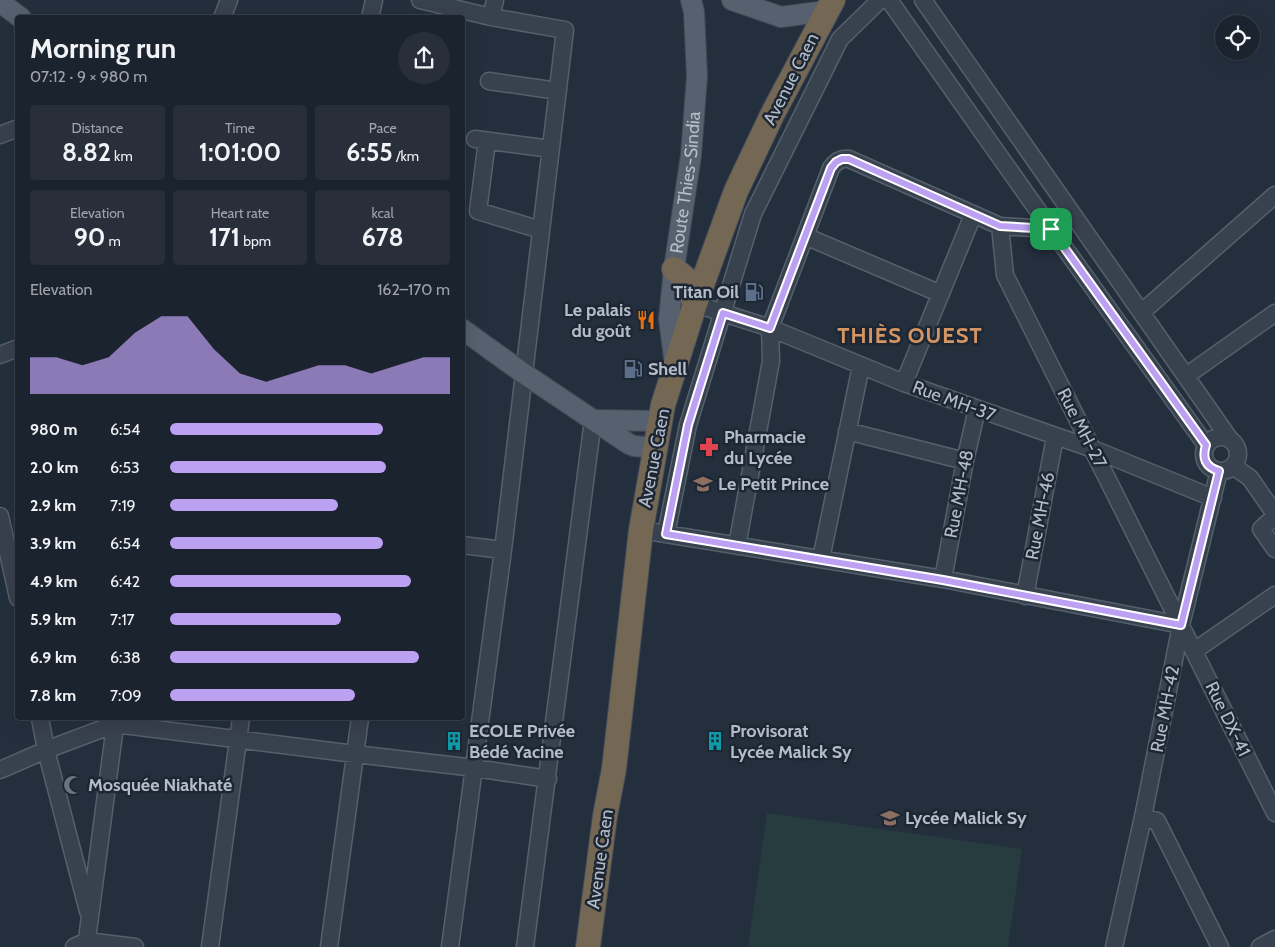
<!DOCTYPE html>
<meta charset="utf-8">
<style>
body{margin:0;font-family:Cabin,sans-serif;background:#282f3a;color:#f1f3f6;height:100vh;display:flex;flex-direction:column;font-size:19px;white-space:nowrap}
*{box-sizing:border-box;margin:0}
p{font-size:16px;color:#a0a4aa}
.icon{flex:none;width:28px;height:28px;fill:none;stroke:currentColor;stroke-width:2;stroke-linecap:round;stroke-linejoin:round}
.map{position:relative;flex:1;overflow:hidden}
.drawer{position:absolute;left:15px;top:15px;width:450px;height:705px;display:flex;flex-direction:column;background:#1b232e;border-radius:5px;box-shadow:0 5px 20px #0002,0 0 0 1px #39404a}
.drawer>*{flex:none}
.controls{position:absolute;left:1215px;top:15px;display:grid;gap:10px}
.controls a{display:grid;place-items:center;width:45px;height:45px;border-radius:50%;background:#1b232e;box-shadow:0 5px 20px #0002,0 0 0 1px #39404a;font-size:25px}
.pin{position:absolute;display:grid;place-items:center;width:42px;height:42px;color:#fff;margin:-21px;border-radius:10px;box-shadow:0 2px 8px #0006}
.round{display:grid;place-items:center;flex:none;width:52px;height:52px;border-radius:26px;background:#282f3a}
.headline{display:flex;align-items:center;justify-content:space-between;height:85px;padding:0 15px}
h1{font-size:28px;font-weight:700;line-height:38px}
.figures{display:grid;grid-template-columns:repeat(3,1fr);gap:8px;height:85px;padding:5px 15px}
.figures div{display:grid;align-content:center;border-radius:5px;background:#282f3a;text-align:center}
.figures b{font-size:25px;font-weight:700}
.figures small{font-size:14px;font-weight:400}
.figures p{font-size:14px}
.chart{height:140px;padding:10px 15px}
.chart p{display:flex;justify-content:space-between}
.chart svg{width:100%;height:90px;margin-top:5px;fill:#bca0f2;opacity:.7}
ul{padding:0 15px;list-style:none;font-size:16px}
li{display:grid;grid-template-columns:80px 60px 1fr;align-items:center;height:38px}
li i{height:12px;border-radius:6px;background:#bca0f2}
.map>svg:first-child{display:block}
.green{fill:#263c3f}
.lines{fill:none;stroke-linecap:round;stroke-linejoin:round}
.minor-casing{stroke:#565f6c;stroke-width:19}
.major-casing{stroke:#414a57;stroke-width:22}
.highway-casing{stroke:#434c59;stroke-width:26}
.minor{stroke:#38414e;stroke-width:16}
.major{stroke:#56606e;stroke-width:20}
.highway{stroke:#746855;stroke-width:24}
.route-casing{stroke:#fff;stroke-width:10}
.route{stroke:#bca0f2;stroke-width:6}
.labels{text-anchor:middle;stroke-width:5;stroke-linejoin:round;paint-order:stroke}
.street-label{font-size:18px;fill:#b4bcc9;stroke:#1d2633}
.poi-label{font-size:18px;font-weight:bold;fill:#b4bcc9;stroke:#1d2633;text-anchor:start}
.district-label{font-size:22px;font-weight:bold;letter-spacing:1px;fill:#d59563;stroke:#1d2633}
</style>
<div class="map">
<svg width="1275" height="947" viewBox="0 0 1275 947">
<rect width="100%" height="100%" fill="#242f3e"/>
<path class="green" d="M767,813L1022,849L1008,947H748Z"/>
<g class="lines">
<g class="minor-casing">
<path id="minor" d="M420,0L491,17L565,30L503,550L450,947
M889,0L1051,229L1206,445
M923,0L1229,438
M491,17L495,0
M222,18L229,0
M370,18L374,0
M489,81L558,91
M0,135L18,128
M475,139L551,149
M487,141L478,211L541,230
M1000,226L1005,275L1275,813
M805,236L941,294
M695,304L770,328L904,383L1093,449L1213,498
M1142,312L1275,195
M0,355L18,348
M1186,376L1275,313
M904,383L973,215
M847,431L965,461
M1204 454a17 17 0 1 1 34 0a17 17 0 1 1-34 0Z
M1233,466L1250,478L1275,514
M0,516L18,598
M1275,516L1261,529L1275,549
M641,530L943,579L1181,625
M666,534L688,425L753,214L840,39L880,0
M462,545L503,550
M737,546L771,361L770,328L831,168C836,161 841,158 849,159L1000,226L1051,229
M821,559L861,366
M943,579L965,461L977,409
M1025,596L1055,437
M1194,651L1275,595
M40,718L46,750L88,911
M0,770L46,750L115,724L355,754L475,768L548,779
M1143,817L1157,821L1220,947
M74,947L87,941L135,947
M86,947L116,718
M210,947L241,718
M329,947L360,718
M525,947L593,420
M1114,947L1143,817L1181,625L1219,471
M1260,947L1275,939"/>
</g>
<g class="major-casing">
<g id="major">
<path d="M732,0L781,17L826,11"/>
<path d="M0,2L21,18"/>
<path d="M462,329L523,373L629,444L634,446L655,448"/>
<path id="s1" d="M675,365L669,319L674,269L691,155L697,76L694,12L691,0"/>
<path d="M593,420L660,421"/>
</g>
</g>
<g class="highway-casing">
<path id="highway" d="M674,269L684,277L695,304
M588,947L605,816L614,769L641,530L663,405L695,304L736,191L772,115L833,0"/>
</g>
<use href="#minor" class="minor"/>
<use href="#major" class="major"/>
<use href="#highway" class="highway"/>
</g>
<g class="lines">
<g class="route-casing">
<path id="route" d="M842,159H849L1000,226L1051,229L1206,445C1202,458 1205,467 1219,471L1181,625L943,580L666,534L688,425L723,313L770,328L831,168L836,162Z"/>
</g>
<use href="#route" class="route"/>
</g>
<defs>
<g id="fuel-bare" transform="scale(1.5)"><path d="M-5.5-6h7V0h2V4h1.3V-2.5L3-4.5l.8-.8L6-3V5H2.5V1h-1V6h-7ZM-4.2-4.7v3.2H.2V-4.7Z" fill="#5c6f8a" stroke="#1d2633" stroke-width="2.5" paint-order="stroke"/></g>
<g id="restaurant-bare" transform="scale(1.5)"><path d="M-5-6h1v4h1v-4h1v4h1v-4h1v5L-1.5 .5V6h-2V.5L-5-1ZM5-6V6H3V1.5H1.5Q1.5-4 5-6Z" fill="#e8710a" stroke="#1d2633" stroke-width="2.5" paint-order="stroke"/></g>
<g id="pharmacy-bare" transform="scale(1.5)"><path d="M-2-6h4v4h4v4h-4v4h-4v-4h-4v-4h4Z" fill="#e0444e" stroke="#1d2633" stroke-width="2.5" paint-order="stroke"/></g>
<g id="school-bare" transform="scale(1.5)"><path d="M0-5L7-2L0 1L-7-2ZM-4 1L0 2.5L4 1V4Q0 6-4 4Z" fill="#8d6e63" stroke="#1d2633" stroke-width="2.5" paint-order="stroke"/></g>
<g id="building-bare" transform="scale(1.5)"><path d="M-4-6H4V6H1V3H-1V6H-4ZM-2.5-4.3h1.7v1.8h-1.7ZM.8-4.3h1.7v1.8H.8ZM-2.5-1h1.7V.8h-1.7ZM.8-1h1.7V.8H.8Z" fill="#0f9aa8" stroke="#1d2633" stroke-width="2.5" paint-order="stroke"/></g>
<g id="mosque-bare" transform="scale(1.5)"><path d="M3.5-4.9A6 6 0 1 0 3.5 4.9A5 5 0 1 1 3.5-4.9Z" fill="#6b7280" stroke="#1d2633" stroke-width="2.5" paint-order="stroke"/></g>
</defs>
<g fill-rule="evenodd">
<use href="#fuel-bare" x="754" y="292"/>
<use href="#restaurant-bare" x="646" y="320"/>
<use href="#fuel-bare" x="633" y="369"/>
<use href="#pharmacy-bare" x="709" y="447"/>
<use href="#school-bare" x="703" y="484"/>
<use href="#building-bare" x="454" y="741"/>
<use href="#building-bare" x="715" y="741"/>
<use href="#mosque-bare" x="73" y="785"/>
<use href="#school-bare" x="890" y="818"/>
</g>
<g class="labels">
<g class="street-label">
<text transform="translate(791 79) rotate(-63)" y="6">Avenue Caen</text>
<text dy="6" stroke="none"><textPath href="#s1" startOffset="184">Route Thies-Sindia</textPath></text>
<text transform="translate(954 401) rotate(20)" y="6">Rue MH-37</text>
<text transform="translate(1082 428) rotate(63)" y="6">Rue MH-27</text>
<text transform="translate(654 458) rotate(-79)" y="6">Avenue Caen</text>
<text transform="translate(959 494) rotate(-79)" y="6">Rue MH-48</text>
<text transform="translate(1040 516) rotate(-79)" y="6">Rue MH-46</text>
<text transform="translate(1165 709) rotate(-79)" y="6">Rue MH-42</text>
<text transform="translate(1228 719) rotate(64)" y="6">Rue DX-41</text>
<text transform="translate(600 859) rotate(-82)" y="6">Avenue Caen</text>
</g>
<g class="poi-label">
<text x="739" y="298" text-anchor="end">Titan Oil</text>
<text x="631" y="316" text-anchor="end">Le palais<tspan x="631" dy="21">du goût</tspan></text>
<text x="648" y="375">Shell</text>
<text x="724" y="443">Pharmacie<tspan x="724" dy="21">du Lycée</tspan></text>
<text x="718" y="490">Le Petit Prince</text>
<text x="469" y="737">ECOLE Privée<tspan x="469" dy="21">Bédé Yacine</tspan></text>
<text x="730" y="737">Provisorat<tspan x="730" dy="21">Lycée Malick Sy</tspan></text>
<text x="88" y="791">Mosquée Niakhaté</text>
<text x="905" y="824">Lycée Malick Sy</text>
</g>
<g class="district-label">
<text x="910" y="343">THIÈS OUEST</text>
</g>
</g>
</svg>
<div class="controls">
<a><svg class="icon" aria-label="locate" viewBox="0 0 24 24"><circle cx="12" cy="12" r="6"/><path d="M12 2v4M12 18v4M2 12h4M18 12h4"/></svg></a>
</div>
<div class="pin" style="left:1051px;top:229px;background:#1e9e55"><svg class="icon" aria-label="arrive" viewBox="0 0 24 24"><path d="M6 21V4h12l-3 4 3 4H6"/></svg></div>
<section class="drawer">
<div class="headline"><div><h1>Morning run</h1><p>07:12 · 9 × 980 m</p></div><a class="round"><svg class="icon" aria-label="share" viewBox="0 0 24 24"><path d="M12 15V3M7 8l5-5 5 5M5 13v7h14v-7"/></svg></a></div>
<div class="figures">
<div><p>Distance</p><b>8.82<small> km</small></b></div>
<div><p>Time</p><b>1:01:00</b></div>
<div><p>Pace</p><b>6:55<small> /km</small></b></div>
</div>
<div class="figures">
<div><p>Elevation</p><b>90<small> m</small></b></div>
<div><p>Heart rate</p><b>171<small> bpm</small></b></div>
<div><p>kcal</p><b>678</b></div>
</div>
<div class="chart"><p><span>Elevation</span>162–170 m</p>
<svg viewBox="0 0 160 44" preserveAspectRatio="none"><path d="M0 44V26L10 26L20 30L30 26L40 14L50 6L60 6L70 22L80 34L90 38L100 34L110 30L120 30L130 34L140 30L150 26L160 26V44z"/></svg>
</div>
<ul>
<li><b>980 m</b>6:54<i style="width:76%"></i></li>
<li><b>2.0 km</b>6:53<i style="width:77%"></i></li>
<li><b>2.9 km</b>7:19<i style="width:60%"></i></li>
<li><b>3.9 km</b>6:54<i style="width:76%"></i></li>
<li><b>4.9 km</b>6:42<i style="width:86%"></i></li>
<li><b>5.9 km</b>7:17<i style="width:61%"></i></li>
<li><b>6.9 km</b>6:38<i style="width:89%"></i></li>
<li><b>7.8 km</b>7:09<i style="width:66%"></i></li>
</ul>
</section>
</div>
